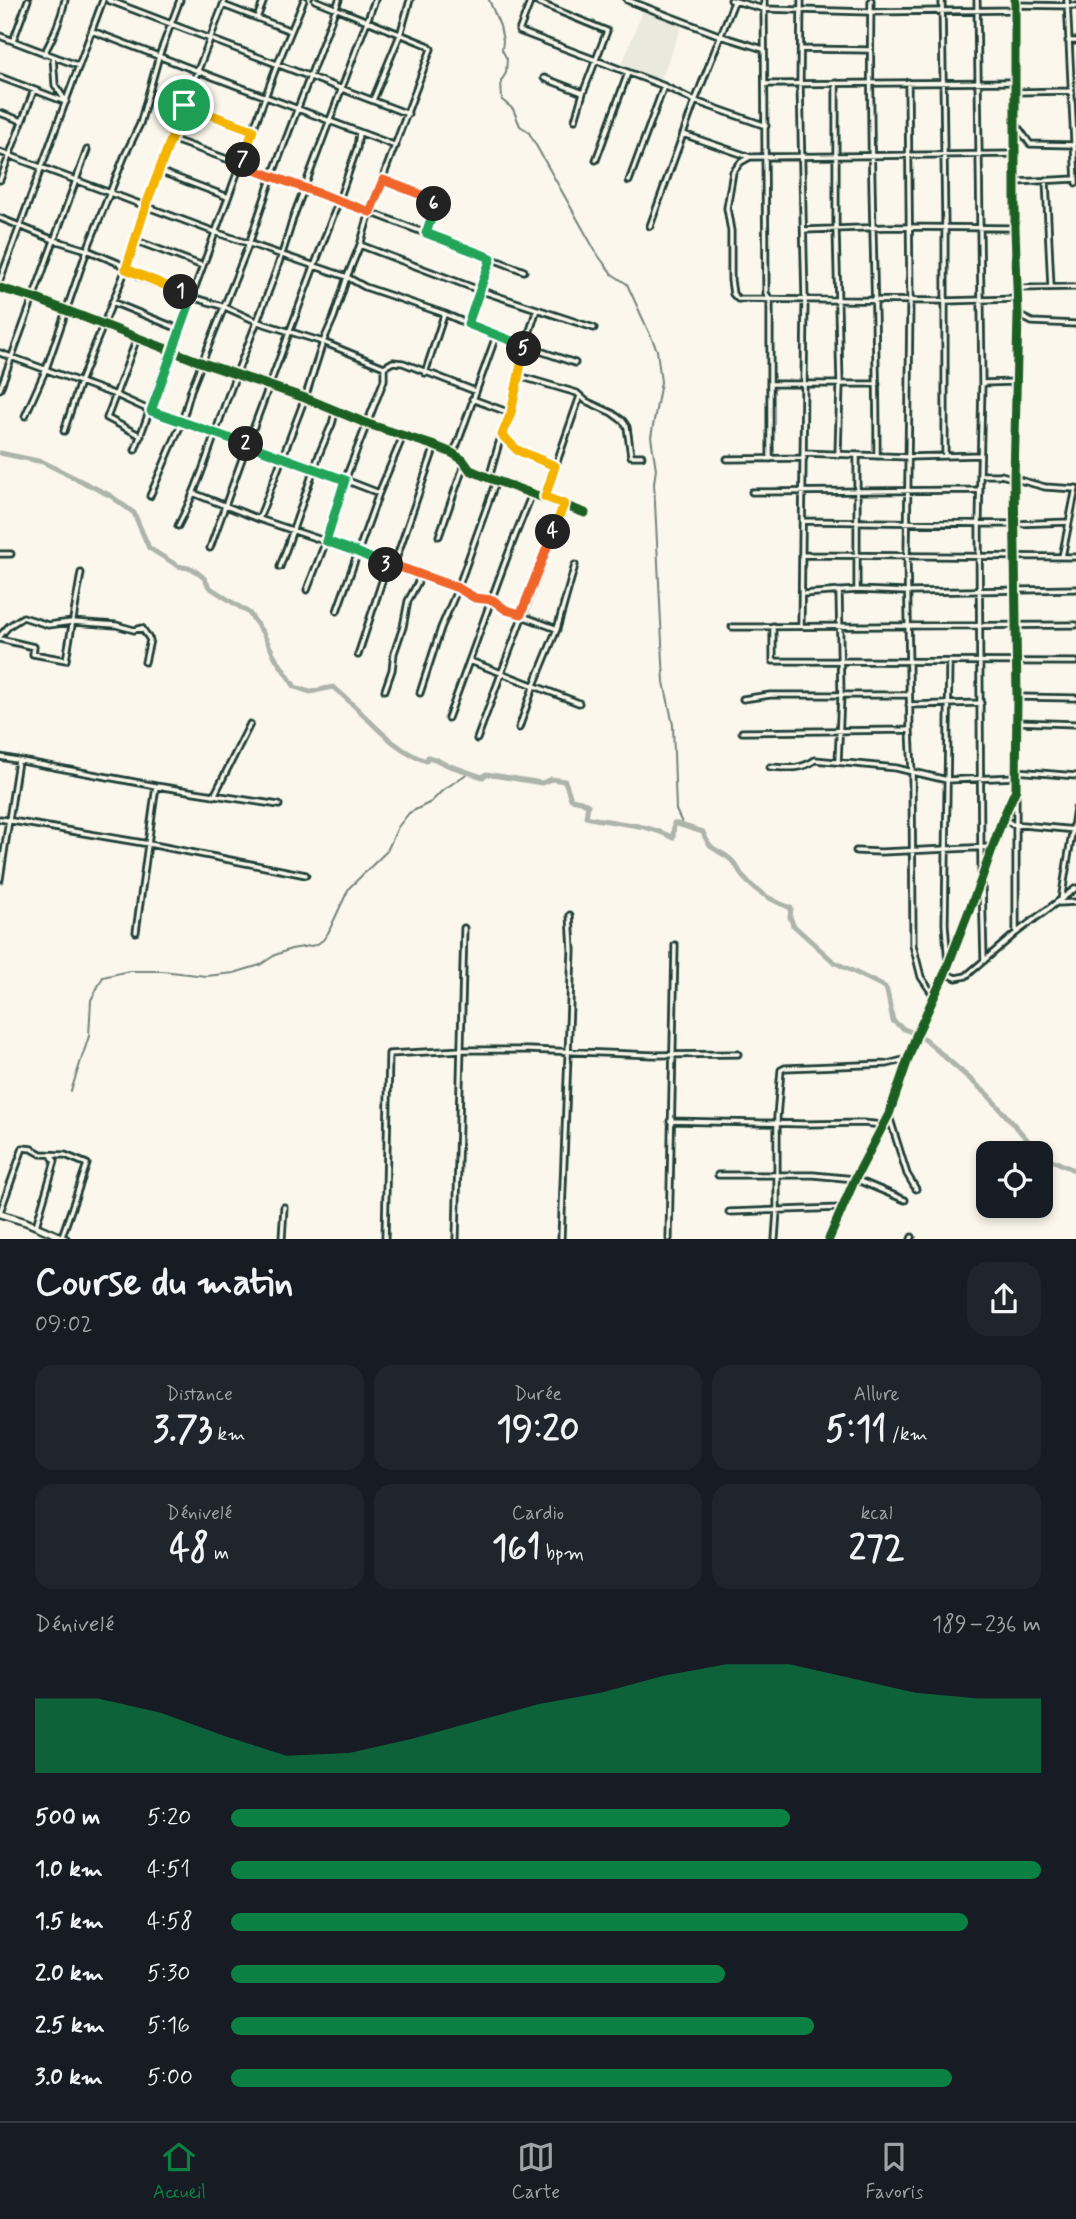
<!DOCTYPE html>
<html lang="fr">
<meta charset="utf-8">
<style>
body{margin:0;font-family:Mynerve,sans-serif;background:#20242c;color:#f1f3f6;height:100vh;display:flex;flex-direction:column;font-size:26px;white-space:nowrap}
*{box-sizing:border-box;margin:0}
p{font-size:23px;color:#9ea1a6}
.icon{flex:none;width:38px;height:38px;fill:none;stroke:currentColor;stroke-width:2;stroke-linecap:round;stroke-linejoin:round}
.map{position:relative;height:1239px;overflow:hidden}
.drawer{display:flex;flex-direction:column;background:#171b24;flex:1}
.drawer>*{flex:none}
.controls{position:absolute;left:976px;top:1141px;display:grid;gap:14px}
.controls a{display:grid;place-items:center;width:77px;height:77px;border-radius:14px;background:#171b24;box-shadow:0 4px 10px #0003;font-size:35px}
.pin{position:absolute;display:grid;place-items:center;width:60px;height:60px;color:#fff;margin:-30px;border:4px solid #fff;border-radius:50%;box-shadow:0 2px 7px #0007}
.km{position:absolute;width:35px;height:35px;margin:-18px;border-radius:50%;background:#222;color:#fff;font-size:19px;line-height:35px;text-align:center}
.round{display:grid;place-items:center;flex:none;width:74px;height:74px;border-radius:21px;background:#20242c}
.overview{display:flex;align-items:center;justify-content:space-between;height:119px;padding:0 35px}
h1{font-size:38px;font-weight:700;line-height:52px}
.figures{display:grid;grid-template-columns:repeat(3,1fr);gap:10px;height:119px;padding:7px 35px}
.figures div{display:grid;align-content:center;border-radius:18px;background:#20242c;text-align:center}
.figures b{font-size:35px;font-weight:700}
.figures small{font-size:19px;font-weight:400}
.figures p{font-size:19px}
.chart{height:196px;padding:14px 35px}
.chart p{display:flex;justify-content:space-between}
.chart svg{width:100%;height:126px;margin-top:7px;fill:#0b8043;opacity:.7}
ul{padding:0 35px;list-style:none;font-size:23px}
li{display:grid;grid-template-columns:112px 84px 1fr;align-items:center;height:52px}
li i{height:18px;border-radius:9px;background:#0b8043}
.tab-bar{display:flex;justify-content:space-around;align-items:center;height:98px;border-top:2px solid #363941;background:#171b24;font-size:19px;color:#9ea1a6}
.tab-bar a{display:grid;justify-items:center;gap:4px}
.tab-bar .selected{color:#0b8043}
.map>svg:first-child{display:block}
.built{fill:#eae9de}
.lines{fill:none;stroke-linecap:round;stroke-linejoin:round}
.stream{stroke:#74847b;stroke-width:2}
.river{stroke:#adb4aa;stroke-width:5}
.street-casing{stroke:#1f3d34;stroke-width:9}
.secondary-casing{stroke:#1f3d34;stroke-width:10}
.street{stroke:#fbf7ec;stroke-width:3.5}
.secondary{stroke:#fbf7ec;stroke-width:5}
.cycleway-casing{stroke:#fbf7ec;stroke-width:13}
.cycleway{stroke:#1b5e20;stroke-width:9}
.split-1-casing{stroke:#fff;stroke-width:14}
.split-2-casing{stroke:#fff;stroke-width:14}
.split-3-casing{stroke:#fff;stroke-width:14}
.split-4-casing{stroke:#fff;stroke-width:14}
.split-5-casing{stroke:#fff;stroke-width:14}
.split-6-casing{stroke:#fff;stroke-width:14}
.split-7-casing{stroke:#fff;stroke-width:14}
.split-8-casing{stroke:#fff;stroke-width:14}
.split-1{stroke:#f5b400;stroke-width:9}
.split-2{stroke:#22a559;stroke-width:9}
.split-3{stroke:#22a559;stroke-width:9}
.split-4{stroke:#f0652b;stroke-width:9}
.split-5{stroke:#f5b400;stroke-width:9}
.split-6{stroke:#22a559;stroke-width:9}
.split-7{stroke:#f0652b;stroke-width:9}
.split-8{stroke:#f5b400;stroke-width:9}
</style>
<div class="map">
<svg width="1076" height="1239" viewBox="0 0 1076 1239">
<rect width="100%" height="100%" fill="#fbf7ec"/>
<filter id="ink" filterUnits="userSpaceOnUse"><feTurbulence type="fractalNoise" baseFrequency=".0143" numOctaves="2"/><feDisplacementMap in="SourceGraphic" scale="14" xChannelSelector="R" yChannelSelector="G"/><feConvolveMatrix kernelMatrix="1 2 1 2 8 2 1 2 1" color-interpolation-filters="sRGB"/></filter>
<g filter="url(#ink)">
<path class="built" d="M643,10L682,25L660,82L621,67Z"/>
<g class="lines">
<path class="stream" d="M489,0L500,26L503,41L502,50L507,59L506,73L501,81L502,100L513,109L520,126L528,131L597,254L612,274L627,284L657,350L661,382L651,437L656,469L654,483L664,682L673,725L676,810L683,825
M71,1091L89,1036L91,1000L103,977L129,971H162L206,976L234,973L260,965L275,955L291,949L316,945L323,940L328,933L349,888L387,851L398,827L409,813L431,802L443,790L468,773"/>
<path class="river" d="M0,453L43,462L111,496L134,513L149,548L178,566L193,569L204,578L209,587L249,613L263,633L275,657L295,687L310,692L333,687C364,711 387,747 426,761L428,757C439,759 442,764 450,766C461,769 472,774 483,777L486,774L542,783L551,779L565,781L571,799L581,801L588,805L586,817C615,824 646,823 673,838L674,823L703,832C711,855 723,849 734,863C738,867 740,873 743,877C756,892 772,901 791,908L790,917L793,925L834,962L885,987L887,991L893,1021L904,1029L921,1036L987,1094L1039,1153
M1041,1155L1076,1171"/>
<g class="street-casing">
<path id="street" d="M108,0L408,114
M531,0L519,31L664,86L695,101L766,126
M532,0L607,31L583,93L575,120
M627,0L721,36L763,49
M731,0L764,9L870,12L1014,10
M764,0L766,293L770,300V459
M801,0L800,84L805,301L801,626
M871,0C868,152 877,304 877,456
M942,0L945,227V455
M977,0L982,383L979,523L981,873
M1067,0L1076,183
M223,5L291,31
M1015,5L1076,6
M257,18L264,0
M92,31L396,146
M0,36L79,66
M13,41L28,0
M1068,41H1076
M801,49L869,50
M44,54C54,36 61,20 65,0
M53,57L55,85L65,100
M0,77L66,102
M544,78L583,93
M908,82L910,301L907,556L910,730L912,773L913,945L921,977L934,996
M836,83V228L840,384L838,455
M766,84L1016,82
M1016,92L1071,91
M373,100L400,35L410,0
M184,105L253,130
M0,113L22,121
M1016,124L1030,144L1074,145
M683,134L750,157L1016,154
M171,139L305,187L524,271
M0,152L215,232L347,277L365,287L445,314L496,336L575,363
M750,157L741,162L733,172L727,208L731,231V280L733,294L738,299L945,301L1017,299
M596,160L628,73
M159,171L228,197
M0,180L34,90
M383,180L427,197L433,202L434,211L426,233
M1046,180L1051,287
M629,181L664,86
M1016,182L1076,179
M0,218L54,240L87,250L118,263L138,276L192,297L225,307L258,322L323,342L384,367L393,362L403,363L475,391
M650,226L695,101L734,2
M804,230L891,227L1015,228
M134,240L203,266
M360,245L479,290L594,328
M0,280L103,0
M0,288L34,298L203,363L305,398L368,424L435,446L452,453L463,460L470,470L489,478L585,513
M1017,288L1076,287
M112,302L179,329
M1018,315L1032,322L1076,324
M468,324L491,258
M137,338L107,418L141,436
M0,353L116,395L151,411L283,456L379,493
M425,373L444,315
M519,376L577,393L586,401L612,413L623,421L627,427L631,456H642
M982,383L1015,382
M771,384H877
M0,389L87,150
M472,399L510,413
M25,416L46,369L87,250L125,155L140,124L159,56L180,0
M64,431L80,382L126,269L146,205L225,0
M502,435L517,450L555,466
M135,450L277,65L304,0
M452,453L457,445L496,336
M804,453L908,457L980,455
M727,459L804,458
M981,475H1001L1045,487L1076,489
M489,478L499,443L511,413L525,346L537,309
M752,492L980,490
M193,493L259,519L357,552L387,566L394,565L458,588L475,598L493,600L506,610L557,629
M150,496L182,422L191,390L249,244L272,176L339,0
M545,496L580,396
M259,519L305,398L323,342L334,317L347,277L360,245L370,212L431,49L427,45L315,0
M803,521L1014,524L1069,522
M178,526C203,478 216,426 236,375C256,323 278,272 293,218L375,0
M439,536L465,462
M210,548L247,445L339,200L357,148L359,133
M0,554H11
M802,555L1076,557
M1062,557L1076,488
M394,565L435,446
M280,567L320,452L332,424L336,409
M307,590L326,541L345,480L384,380V367
M857,590V455
M802,594L857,590L908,592L1076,589
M337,611L379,493L403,436
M773,626V661L1076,662
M732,627L1076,625
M0,636L9,626L23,617L48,625L72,622L116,625L134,630L142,628L150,640L145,662
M0,639L34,647L33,654L66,660L81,573
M358,655L387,566
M470,661L579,703
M385,690L392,670L394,653L403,627L408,601L418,582L419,575
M420,693L441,628L458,588L496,481
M1017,697L1076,698
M743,699L770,695H909
M909,705L981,703
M448,718C477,643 501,567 532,494
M1017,722L1076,724
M519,728L534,685L557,629L575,565
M742,732L910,730
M477,739L564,504
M0,757L156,786L279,805
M838,762L841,696L839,591
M770,767C787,768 801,770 815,760L896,768L947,780L1016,777
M1016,771L1076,776
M1016,792V933
M214,796L250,724
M1003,818L1012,824L1076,830
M0,819L149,844L306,875
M856,851L881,852L993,847
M0,879L18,761
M982,884L984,961
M1061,900L1076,809
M1059,903L1076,902
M136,932L156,786
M948,964L945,924L949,662
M945,973L956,978L966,976L1016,933L1076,888
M889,1116L907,1174L916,1189
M670,1121L808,1124L863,1123L883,1125
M718,1175H813L855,1179L905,1200
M0,1212L23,1148L32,1149L41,1154L65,1155L87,1164L61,1239
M729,1212L841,1208
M36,1226L55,1161L51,1155
M282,1239L284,1207
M385,1239L389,1054L462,1050H528L654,1055L738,1054
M456,1239L464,928
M561,1239L572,950L570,915
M669,1239L675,945
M775,1239L777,1211V1117L781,1070L785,1068L887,1064L907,1059
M911,1239L912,1237"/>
</g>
<g class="secondary-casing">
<path id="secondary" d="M0,1214L26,1222L66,1239
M829,1239L855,1179L889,1114L916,1036L945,973L981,880L1003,818L1016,789L1017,697L1014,478L1018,315L1015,228V0"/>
</g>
<use href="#street" class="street"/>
<use href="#secondary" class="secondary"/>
<g class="cycleway-casing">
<path id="cycleway" d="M0,288L34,298L203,363L305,398L368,424L435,446L452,453L463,460L470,470L489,478L585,513
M829,1239L855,1179L889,1114L916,1036L945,973L981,880L1003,818L1016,789L1017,697L1014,478L1018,315L1015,228V0"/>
</g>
<use href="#cycleway" class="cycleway"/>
</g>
</g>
<g class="lines" filter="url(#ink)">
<g class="split-1-casing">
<path id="split-1" d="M181,292L126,269L146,205L184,105"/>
</g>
<g class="split-2-casing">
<path id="split-2" d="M181,292L192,297L151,411L246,444"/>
</g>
<g class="split-3-casing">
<path id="split-3" d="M246,444L345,480L326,541L357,552L386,565"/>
</g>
<g class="split-4-casing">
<path id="split-4" d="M386,565H394L458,588L475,598L493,600L506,610L521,614L553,532"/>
</g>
<g class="split-5-casing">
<path id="split-5" d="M524,349L511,413L502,435L517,450L555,466L545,497L564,504L553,532"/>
</g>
<g class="split-6-casing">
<path id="split-6" d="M434,204V211L426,233L491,258L468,324L525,346L524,349"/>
</g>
<g class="split-7-casing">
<path id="split-7" d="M243,160L241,165L370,212L383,180L427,197L434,204"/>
</g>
<g class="split-8-casing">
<path id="split-8" d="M184,105L253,130L243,160"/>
</g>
<use href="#split-1" class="split-1"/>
<use href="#split-2" class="split-2"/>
<use href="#split-3" class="split-3"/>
<use href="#split-4" class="split-4"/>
<use href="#split-5" class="split-5"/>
<use href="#split-6" class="split-6"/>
<use href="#split-7" class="split-7"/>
<use href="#split-8" class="split-8"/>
</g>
</svg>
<div class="controls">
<a><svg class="icon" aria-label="locate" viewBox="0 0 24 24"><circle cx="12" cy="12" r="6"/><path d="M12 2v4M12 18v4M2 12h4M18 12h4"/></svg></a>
</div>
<div class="pin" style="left:184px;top:105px;background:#1e9e55"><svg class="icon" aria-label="arrive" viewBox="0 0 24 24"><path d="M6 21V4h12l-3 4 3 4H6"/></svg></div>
<b class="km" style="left:181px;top:292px">1</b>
<b class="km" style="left:246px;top:444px">2</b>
<b class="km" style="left:386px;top:565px">3</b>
<b class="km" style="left:553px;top:532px">4</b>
<b class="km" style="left:524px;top:349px">5</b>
<b class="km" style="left:434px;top:204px">6</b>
<b class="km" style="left:243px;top:160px">7</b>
</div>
<section class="drawer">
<div class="overview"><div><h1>Course du matin</h1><p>09:02</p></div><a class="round"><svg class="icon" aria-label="share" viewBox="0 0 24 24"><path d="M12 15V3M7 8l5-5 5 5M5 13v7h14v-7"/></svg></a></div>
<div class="figures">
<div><p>Distance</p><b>3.73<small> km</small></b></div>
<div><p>Durée</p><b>19:20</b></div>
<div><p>Allure</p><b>5:11<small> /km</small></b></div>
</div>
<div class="figures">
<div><p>Dénivelé</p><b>48<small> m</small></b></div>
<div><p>Cardio</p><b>161<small> bpm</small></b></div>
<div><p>kcal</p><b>272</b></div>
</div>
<div class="chart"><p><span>Dénivelé</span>189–236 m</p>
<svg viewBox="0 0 160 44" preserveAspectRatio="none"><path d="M0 44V18L10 18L20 23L30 31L40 38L50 37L60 32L70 26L80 20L90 16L100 10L110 6L120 6L130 11L140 16L150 18L160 18V44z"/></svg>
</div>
<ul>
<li><b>500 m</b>5:20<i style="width:69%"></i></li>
<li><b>1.0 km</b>4:51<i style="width:100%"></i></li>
<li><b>1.5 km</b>4:58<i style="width:91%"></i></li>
<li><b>2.0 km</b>5:30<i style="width:61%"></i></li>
<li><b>2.5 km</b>5:16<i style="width:72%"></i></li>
<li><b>3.0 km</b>5:00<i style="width:89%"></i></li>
</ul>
</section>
<nav class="tab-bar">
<a class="selected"><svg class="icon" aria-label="home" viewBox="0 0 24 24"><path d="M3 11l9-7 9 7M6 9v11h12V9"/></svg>Accueil</a>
<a><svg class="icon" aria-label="map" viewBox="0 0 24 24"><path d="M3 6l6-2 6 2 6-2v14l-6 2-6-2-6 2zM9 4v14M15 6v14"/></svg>Carte</a>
<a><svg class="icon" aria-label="saved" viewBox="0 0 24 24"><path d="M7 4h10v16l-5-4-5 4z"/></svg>Favoris</a>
</nav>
